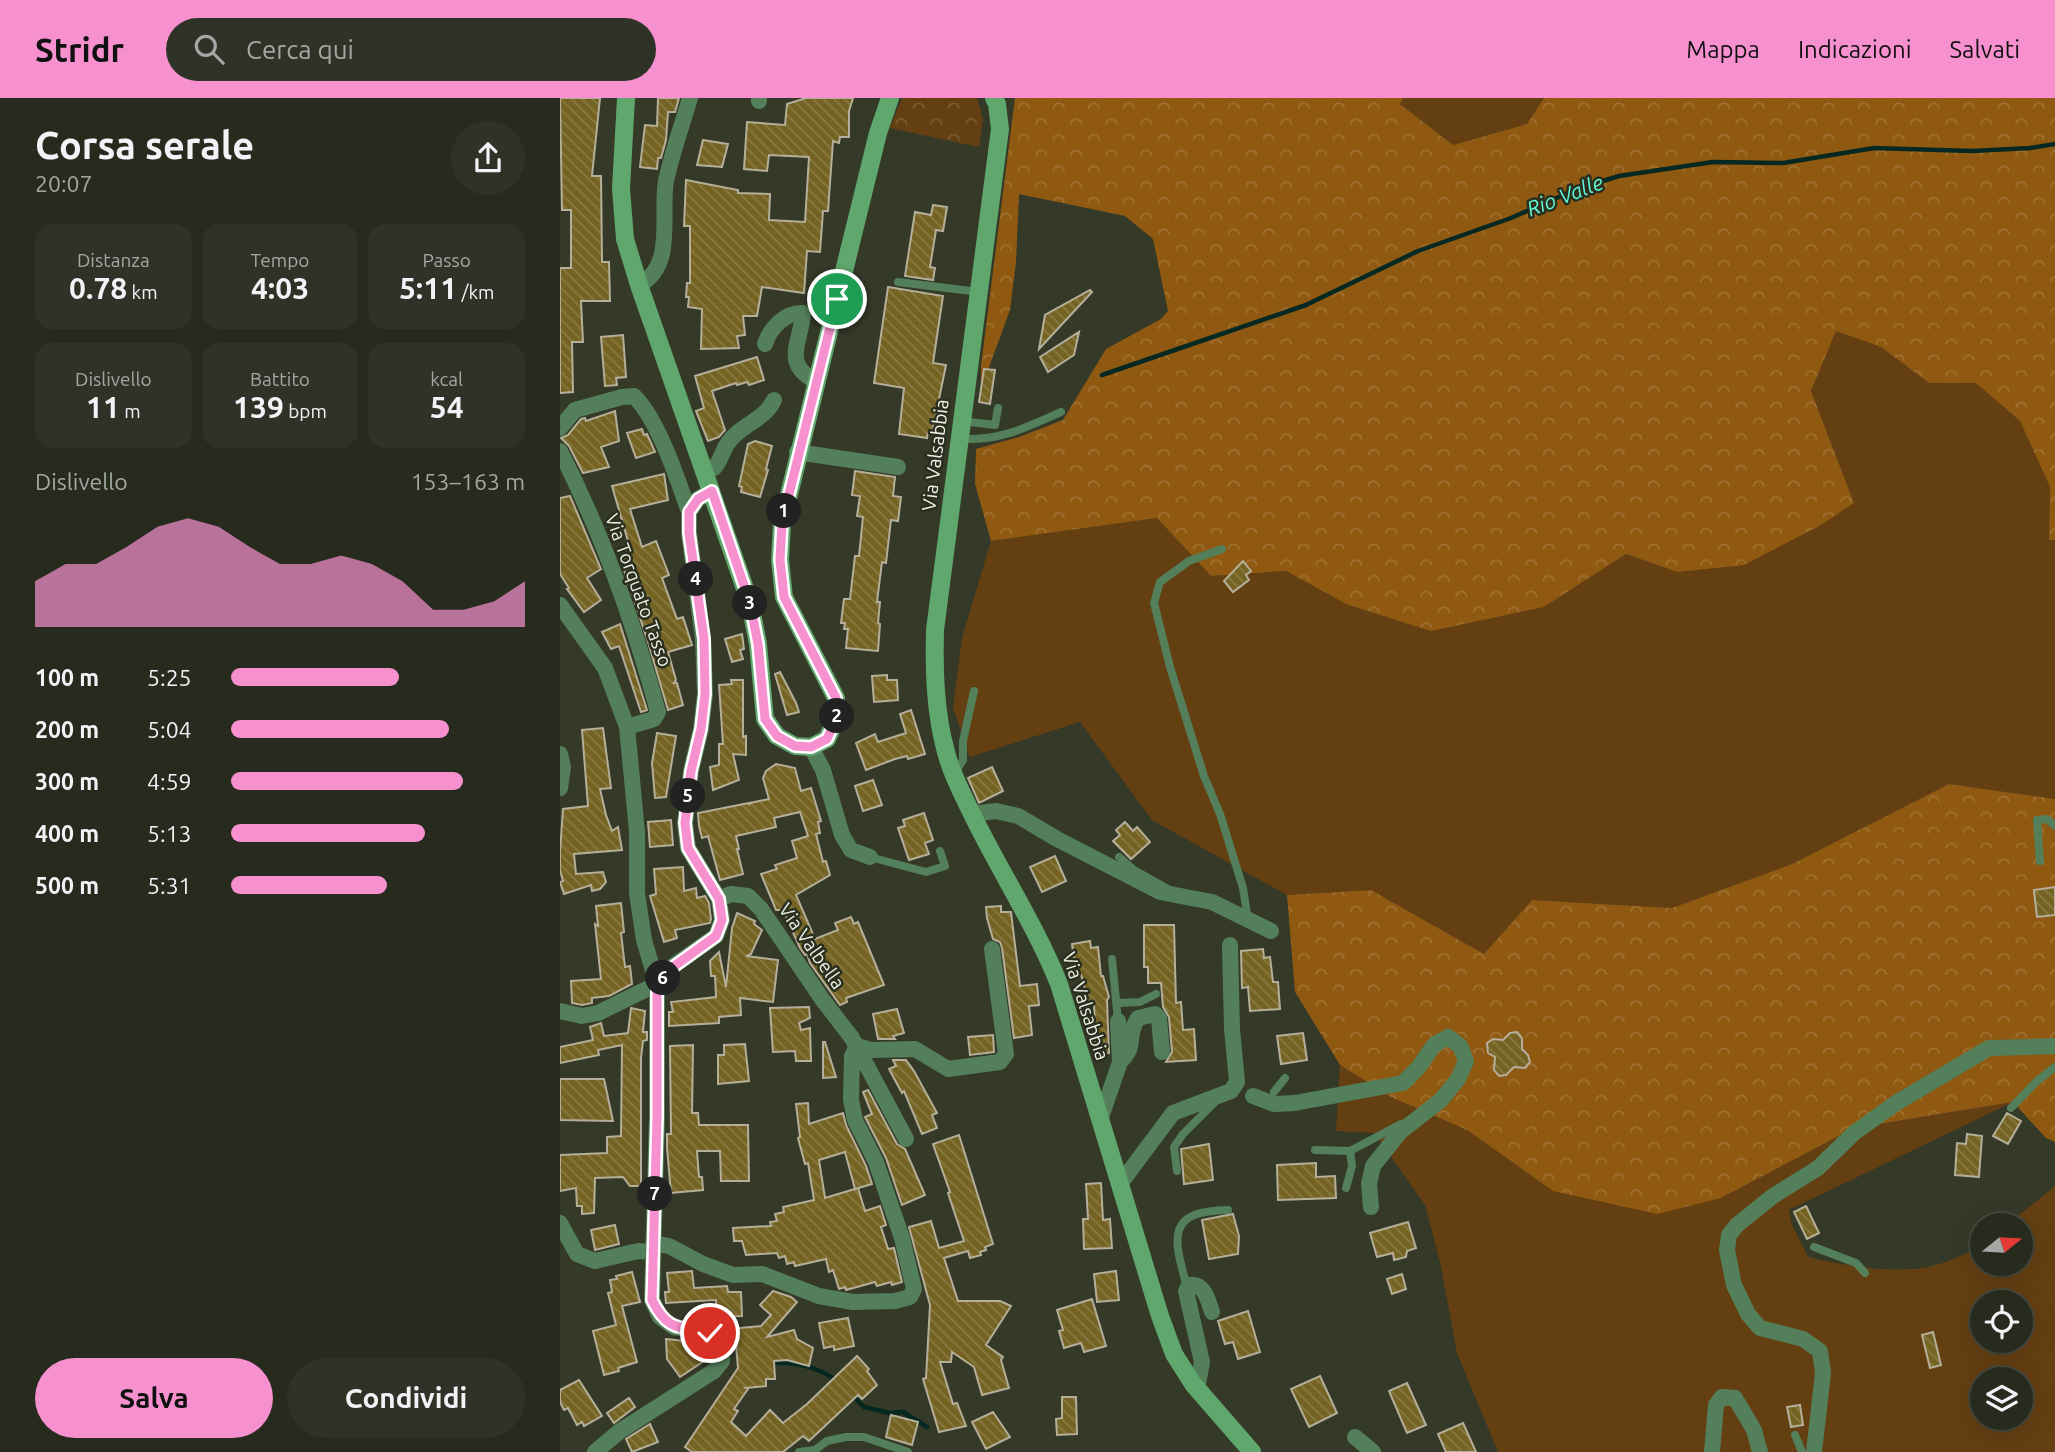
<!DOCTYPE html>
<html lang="it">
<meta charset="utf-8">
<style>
body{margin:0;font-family:Ubuntu,sans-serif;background:#2f3327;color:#f1f3f6;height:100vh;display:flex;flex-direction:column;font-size:26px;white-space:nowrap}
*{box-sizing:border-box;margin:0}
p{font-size:23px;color:#a4a7a4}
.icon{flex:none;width:38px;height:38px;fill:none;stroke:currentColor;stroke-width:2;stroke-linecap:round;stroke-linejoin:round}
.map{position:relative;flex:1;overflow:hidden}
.panel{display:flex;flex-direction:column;background:#272b1e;width:560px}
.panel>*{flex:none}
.needle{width:46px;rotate:72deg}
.controls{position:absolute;left:1410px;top:1115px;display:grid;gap:14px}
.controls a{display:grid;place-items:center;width:63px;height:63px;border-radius:50%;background:#272b1e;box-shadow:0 7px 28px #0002,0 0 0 2px #43473c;font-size:35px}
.pin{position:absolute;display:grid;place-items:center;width:60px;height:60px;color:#fff;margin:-30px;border:4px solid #fff;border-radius:50%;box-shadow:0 2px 7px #0007}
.km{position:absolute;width:35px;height:35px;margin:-18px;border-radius:50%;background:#222;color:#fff;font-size:19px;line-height:35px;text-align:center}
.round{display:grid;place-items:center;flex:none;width:74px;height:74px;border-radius:37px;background:#2f3327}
.head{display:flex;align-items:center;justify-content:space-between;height:119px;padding:0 35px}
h1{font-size:38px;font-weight:700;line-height:52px}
.stats{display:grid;grid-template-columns:repeat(3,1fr);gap:10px;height:119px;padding:7px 35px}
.stats div{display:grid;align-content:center;border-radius:18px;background:#2f3327;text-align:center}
.stats b{font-size:30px;font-weight:700}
.stats small{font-size:19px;font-weight:400}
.stats p{font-size:19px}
.chart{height:196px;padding:14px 35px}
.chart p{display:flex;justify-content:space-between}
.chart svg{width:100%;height:126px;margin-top:7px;fill:#f790ce;opacity:.7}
.button{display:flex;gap:14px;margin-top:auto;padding:14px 35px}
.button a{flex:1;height:80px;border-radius:42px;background:#f790ce;color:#111;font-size:28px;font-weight:700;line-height:80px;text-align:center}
.button a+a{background:#2f3327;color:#f1f3f6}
ul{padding:0 35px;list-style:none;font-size:23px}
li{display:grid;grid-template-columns:112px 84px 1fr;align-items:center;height:52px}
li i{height:18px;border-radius:9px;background:#f790ce}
header{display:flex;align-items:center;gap:42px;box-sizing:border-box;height:98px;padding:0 35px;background:#f790ce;color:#111}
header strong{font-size:33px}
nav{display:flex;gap:38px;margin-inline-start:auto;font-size:24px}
.search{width:490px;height:63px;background:#2f3327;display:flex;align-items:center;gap:18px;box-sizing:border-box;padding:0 24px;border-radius:38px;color:#a4a7a4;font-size:26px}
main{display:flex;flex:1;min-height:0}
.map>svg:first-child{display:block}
.grass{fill:#643f12;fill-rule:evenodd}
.forest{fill:url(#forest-crowns)}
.park{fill:url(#park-crowns)}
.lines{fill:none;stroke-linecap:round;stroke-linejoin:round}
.stream{stroke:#052922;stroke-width:4.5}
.building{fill:url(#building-back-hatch);stroke:#b5af9a;stroke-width:2}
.service{stroke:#537f5a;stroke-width:8}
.minor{stroke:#537f5a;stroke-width:16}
.secondary{stroke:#5fa76c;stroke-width:18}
.route-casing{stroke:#fff;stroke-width:14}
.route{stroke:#f790ce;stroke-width:9}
.labels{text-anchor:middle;stroke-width:5;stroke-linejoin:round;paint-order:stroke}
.street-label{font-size:19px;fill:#ecf0e5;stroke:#2a2f1f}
.water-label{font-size:21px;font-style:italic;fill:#62fad8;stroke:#2a2f1f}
</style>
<header>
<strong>Stridr</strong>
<div class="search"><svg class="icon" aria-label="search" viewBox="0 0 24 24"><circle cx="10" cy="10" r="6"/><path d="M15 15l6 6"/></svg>Cerca qui</div>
<nav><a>Mappa</a><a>Indicazioni</a><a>Salvati</a></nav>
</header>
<main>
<section class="panel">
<div class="head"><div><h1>Corsa serale</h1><p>20:07</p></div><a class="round"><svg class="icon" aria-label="share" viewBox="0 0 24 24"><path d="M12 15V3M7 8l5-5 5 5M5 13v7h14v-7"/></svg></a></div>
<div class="stats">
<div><p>Distanza</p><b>0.78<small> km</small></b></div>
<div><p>Tempo</p><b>4:03</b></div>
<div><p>Passo</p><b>5:11<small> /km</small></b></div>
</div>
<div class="stats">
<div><p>Dislivello</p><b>11<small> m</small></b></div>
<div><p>Battito</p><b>139<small> bpm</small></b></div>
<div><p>kcal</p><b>54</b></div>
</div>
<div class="chart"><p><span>Dislivello</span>153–163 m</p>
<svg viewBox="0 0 160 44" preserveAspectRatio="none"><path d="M0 44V28L10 22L20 22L30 16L40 9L50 6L60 9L70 16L80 22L90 22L100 19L110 22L120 28L130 38L140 38L150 35L160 28V44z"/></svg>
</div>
<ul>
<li><b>100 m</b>5:25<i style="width:57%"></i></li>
<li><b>200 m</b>5:04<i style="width:74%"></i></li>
<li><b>300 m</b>4:59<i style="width:79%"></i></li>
<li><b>400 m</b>5:13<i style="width:66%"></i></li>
<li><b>500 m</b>5:31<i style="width:53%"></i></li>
</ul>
<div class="button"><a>Salva</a><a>Condividi</a></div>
</section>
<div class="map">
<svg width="1495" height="1354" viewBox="0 0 1495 1354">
<defs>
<pattern id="forest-crowns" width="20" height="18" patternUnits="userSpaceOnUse" patternTransform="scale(1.75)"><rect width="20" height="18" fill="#905911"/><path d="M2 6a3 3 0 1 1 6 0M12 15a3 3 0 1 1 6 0" fill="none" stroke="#a07134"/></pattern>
<pattern id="park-crowns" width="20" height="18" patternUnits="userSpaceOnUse" patternTransform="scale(1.75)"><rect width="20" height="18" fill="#643f12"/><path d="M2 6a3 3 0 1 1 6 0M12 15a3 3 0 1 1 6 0" fill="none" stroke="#7a5b34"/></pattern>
<pattern id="building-back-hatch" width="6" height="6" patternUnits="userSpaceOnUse" patternTransform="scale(1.75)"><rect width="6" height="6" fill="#746322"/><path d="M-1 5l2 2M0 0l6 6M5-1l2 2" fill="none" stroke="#887a42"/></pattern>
</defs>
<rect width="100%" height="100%" fill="#343928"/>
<path class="grass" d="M843,0H984L967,26L893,47L839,5Z
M1276,233L1321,249L1369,285L1416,284L1460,323L1490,389L1489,441L1495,442V701L1389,686L1232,766L1112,810L972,802L924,856L811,792L727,797L592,722L520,624L410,659L393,610L402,540L431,443L597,420L651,478L726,473L786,506L984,509L1066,456L1117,474L1294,405L1251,293Z
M780,967L831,999L907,1032L993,1093L1161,1100L1294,1030L1453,1004L1229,1112L1232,1127L1248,1159C1282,1167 1337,1177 1372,1168C1389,1164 1408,1155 1423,1147V1166H1461V1127H1447L1495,1088V1354H938L897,1255L880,1164L865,1107L814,1035L776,1033ZM1423,1204H1461V1242H1423ZM1423,1281H1461V1320H1423Z"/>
<path class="forest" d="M455,0H843L840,6L893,47L967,26L984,0H1495V442H1489L1490,389L1460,323L1416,285H1369L1321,249L1276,233L1251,293L1294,405L1259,428L1184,467L1117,474L1066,456L984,509L871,533L786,506L726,473L651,478L597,420L431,443L415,386L416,351L459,339L503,322L546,251L601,221L608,213L593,141L565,118L459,96L456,164L450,212L421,291V268Z
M1389,686L1495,701V1044L1486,1040L1453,1004L1294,1030L1161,1100L1097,1116L993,1093L907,1032L831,999L780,967L735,894L727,797L811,792L924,856L972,802L1112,810L1232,766Z"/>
<path class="park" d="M342,0H417L423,22L419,49L330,30Z"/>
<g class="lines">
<path class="stream" d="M542,277L746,207L858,153L951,120L1017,91L1059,78L1153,64L1223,65L1314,50L1412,53L1470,50L1495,46
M214,1265C234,1263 261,1270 276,1283
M293,1298L304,1309L330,1315L343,1314L367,1329"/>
</g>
<path class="building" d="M0,0H40L32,78H41L42,164H49L50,203H21L23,244H12L13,294L0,295V170H11V112H2Z
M98,0H119L115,14H108L106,42L101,60H98L97,71L80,69L85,27L97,28Z
M246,0H293L289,13V39H280L279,45L273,43L268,113H263L260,154L247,153L244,195L202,189L197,218H183L185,237L177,238L179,250L141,251L142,211L128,209L129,199H126L127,185H130V128H124L126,82L178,92V95L210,96L209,122L245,124L249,59L209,57L207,73L184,71L187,24L225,27L227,6Z
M143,42L168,46L162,69L137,67Z
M373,107L387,109L383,133L376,132L370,169L375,170L373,182L345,178L355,114L371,117Z
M328,189L383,198L373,265L386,267L372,335L368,334L367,340L339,336L344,290L314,285Z
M530,192L532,194L479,251L485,217Z
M519,234L514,257L488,274L480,259Z
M63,237L66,279L56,280L57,287L45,288L41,239Z
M197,259L204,282L189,287L187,284L177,287L176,285L152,293L165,332L159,339L148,343L136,313L144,310L135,278Z
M424,271L435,272L430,306L419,304Z
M55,313L59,343L41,349L49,369L23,375L9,348L1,340L8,337L21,321L25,320L26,323Z
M82,331L84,337L87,336L95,354L76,360L67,335Z
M195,343L212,348L206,371L208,372L200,399L181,394L182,389L179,388L188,346Z
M295,373L335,379L333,398L341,399L338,423L331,422L326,465L322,464L317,504H320L318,525L320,526L318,553L286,550L288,531H284L285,525H281L284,501H290L295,458H299L303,419L297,418L300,398L292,397Z
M104,376L108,402L70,411L82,449L96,443L109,477L102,480L117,521L123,519L132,547L108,554L116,582L114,585H117L123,607L108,612L88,544L64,472L62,451L70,450L52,388Z
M10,398L41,471L27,480L41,502L24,514L7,491L9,490L0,476V400Z
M683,463L691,473L686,477L689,482L673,494L664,483Z
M60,526L87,612L81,614L59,548L51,551L42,534Z
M182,536L184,551L180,552L183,561L172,564L165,541Z
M220,574L236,605L239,614L227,617L215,576Z
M327,577V582H337L338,602L314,604L312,578Z
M171,582H183V639L186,638V657L173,656L179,682L153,692L150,669L159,667V646H163L159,587L172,586Z
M351,612L365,656L348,661L347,658L335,661L306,672L296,645L315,636L318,644L346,635L340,616Z
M43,630L51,690L40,691L46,717L52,733L58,729L62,752L14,756L16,776L43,774L46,784L40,791L32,793L31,787L4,796L0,784L3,783L0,772V754L3,711L28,708L22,632Z
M97,635L116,638L106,699L95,700L92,665Z
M216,666L235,670L241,693L251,690L261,723L258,724L260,735L256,736L263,764L266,763L270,777L236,797L255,841L278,832L275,825L291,819L294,826L298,824L324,887L286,900L287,904L280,907L250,865L247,856L245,857L240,850L223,812H216L201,776L217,771L215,767L237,760L232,743L248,738L240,714L214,720L216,729L176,738L179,751H177L183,776L160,782L148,738L142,740L139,728L138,715L189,705V707L190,705L209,701L203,680L206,673Z
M432,669L443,693L419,705L408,680Z
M313,682L322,707L303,713L295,688Z
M364,715L373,742L365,745L369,756L349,762L338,730L345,728L343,722Z
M111,722L113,747L90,749L88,724Z
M565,724L573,733L577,729L590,744L571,761L553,743L560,737L556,732Z
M495,758L506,783L482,794L470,769Z
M123,769L124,793L136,790L137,800L145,798L149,805L151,821L150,825L115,832L117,840L104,844L90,798L96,796L94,771Z
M1495,789V817L1477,819L1474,792Z
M61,805L64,834L61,835L65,869L70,868L72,886L49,898L32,900V905L22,907L12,905L11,883L41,881L35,826L38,828L36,808Z
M441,808V814H451L460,888L477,886L479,907L469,908L472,937L454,940L442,850L440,844L433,841L427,820L426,809Z
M177,815L195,823L194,826L202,832L191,856L186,858L218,862L213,904L180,900L181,917L159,919V925L109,928V914H113L111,904L156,899L155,878H151L150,863L159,854L166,889L172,830Z
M584,827H614L616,905L621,904L623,932L634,931L636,962L606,964L612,954L609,919L603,909L601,885H588V869H584Z
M530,843L531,850L538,849L541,878H543L549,899L547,902L549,955L536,956L534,905L529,906L521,877H516L512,846Z
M703,851L704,860L710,859L713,884H718L720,911L690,913L688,889L682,890L681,853Z
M249,909L250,920L239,925L241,932L250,930L251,963H236L235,953L213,954L210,910Z
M71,910L85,913L83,934H87V942L83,943L81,960V1088H70L63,1079L35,1080L34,1115L22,1116V1108H17L16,1090L0,1093V1057L47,1055V1039L61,1038L62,947L38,952L39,957L0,965V949L33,942L30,929L41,925L44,938L68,935Z
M337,911L344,935L333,938L335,941H318L313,916Z
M957,934L962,940V951L968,957L970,964L965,970L954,969L946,977L939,978L934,972L935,959L928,955L927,945L933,941L943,942L950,935Z
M743,935L747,962L721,966L717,938Z
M433,937L434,954L410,957L408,939Z
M263,944H265L276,979L263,980Z
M185,946L189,983L158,986V957H164V947Z
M133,947L132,1015H138L139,1027H188L189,1083H161L160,1053H137L139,1079H142L143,1092L111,1095L107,1050V1036H111L110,948Z
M333,962H346L354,973L377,1015L372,1017L377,1030L362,1036L344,993L342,995L329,971L336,968Z
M0,981H44L53,1023L0,1022Z
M308,992L337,1046L345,1051L365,1097L342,1107L326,1060L305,1019L312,1016L303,994Z
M248,1005L249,1026L283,1015L286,1027L306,1068L312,1086L295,1091L285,1054L259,1062L265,1100L298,1090L305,1113L320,1108L326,1127L321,1129L328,1151L334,1150L342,1184L332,1187L331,1184L317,1188L315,1184L286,1192L285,1189L279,1191L273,1172L269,1174L266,1161L235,1168L234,1164L227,1166L225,1158L219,1160L217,1155L186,1157L182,1143H174L173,1130L211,1128L210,1124L217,1123L215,1116L224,1114L223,1109L254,1102L248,1065L245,1066L238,1040L240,1039L236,1006Z
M1447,1015L1461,1023L1448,1046L1433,1038Z
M1407,1036L1422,1038L1419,1079L1395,1077L1397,1045L1406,1046Z
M399,1037L433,1146L425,1149L426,1152L420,1154L421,1157L410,1160L408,1153L384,1160L398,1203H440L451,1208L426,1247L443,1259L441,1262L449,1290L422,1297L414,1269L392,1254L391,1264H380L393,1306L397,1305L406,1328L379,1334L363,1281L366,1280L370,1207L349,1129L371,1123L379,1150L404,1143L388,1095L390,1094L373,1046Z
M649,1046L653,1082L624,1086L621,1051Z
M756,1065V1079L775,1078L776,1100L718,1102L717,1067Z
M541,1085L543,1122L550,1121L552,1150L524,1151L523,1121H528L526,1086Z
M1246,1108L1259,1135L1247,1141L1234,1114Z
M673,1116L679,1138L678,1156L649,1161L642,1122Z
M848,1124L856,1150L847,1153L846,1159L834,1162L833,1155L817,1159L810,1135Z
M55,1127L59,1146L35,1152L31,1132Z
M132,1173L134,1190L167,1188L168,1194H181L182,1218L157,1219L156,1202L106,1205L105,1194H109L107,1175Z
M556,1173L559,1202L537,1204L534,1176Z
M72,1174L80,1204L62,1208L77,1264L58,1270L59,1273L44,1277L33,1233L56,1227L48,1195L52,1194L50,1182L57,1181L56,1178Z
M842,1176L846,1191L832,1196L827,1181Z
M213,1193L231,1199L237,1204L207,1239L234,1232L237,1241L253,1250L249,1268L227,1262L214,1263L215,1281H206V1288L186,1290L188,1291L174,1311L178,1313L171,1324L186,1338L210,1312L223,1325L247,1306L297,1258L309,1271L307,1273L317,1287L302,1301L298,1297L249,1343L243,1338L223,1354H132L125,1349L178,1270L175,1236L180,1230L201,1228L211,1217L200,1207Z
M532,1201L546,1248L524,1254L521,1245L504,1250L499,1233L503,1232L497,1212Z
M688,1213L700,1254L678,1261L673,1244L665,1246L658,1223Z
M288,1220L294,1248L274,1252V1248L264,1250L259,1225Z
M1373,1234L1381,1267L1370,1270L1362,1237Z
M106,1241L144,1245L143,1255L147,1261L120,1279L107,1261Z
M760,1278L777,1315L749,1329L731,1291Z
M19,1282L42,1318L24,1328L22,1324L17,1327L8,1310L4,1312L0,1304V1292Z
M847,1285L866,1327L847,1335L829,1293Z
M502,1299H516L517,1336L497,1337L496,1321L502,1320Z
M69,1300L75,1309L54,1325L47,1315Z
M1240,1307L1243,1327L1231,1329L1227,1309Z
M433,1314L450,1339L426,1351L412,1324Z
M331,1317L358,1324L352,1347L326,1339Z
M903,1325L916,1354H886L878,1336Z
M90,1326L98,1344L72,1354L66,1341Z"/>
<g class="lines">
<path class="service" d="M338,184L419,194
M401,323L435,327L438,310
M399,340C435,345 468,329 501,314
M662,451L629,463L600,484L594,505L610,569L644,678L660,716L683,790L688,822
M394,676L403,662V643L414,593
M310,759L366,774L385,768L380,753
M559,759L574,772L608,791
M1480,763L1477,722L1487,721L1495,728
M552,861L558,923
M557,905L580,904L596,896
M714,994L725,980
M1451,1010L1476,984L1495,969
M755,1052L790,1053L841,1026
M617,1073L614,1049L623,1036L655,1004
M786,1090L792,1068L790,1053
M1254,1149L1296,1165L1305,1175
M627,1189C613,1139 606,1113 668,1112
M1235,1337L1242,1354
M239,1354L255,1352L267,1343L286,1339H304L348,1354"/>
<path class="minor" d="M199,3V0
M79,187C116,168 100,117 106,83C112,55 122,27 130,0
M205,246C210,230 225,214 243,215C241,245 221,266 257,284
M0,330L15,312L62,299L74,298C99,323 117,380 129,414
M0,353C42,435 74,525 98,614L94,621L67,629
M237,354L338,369
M145,373L154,370C161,363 162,353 168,345C181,326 204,323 214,302
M0,507L45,570L67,629L77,734V795L84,842L97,886V1019L92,1202L100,1219L114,1229L150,1235L162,1247V1263L154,1273L60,1333L35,1354
M251,649L263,672L282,737L291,752L310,759
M0,656L3,669L0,690
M412,716L436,713L458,718L497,741L600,794L652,804L711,833
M159,801L171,796L188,798L201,811L262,901L292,940L346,1041
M0,913L22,918L38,915L97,886L113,868L156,838L162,822L159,801L128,750L125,725L131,673L141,631L145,596L143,541L129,435V414L138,401L152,393
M560,964C578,947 565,940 578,920L595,916L599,920L602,954
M693,998L714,1006L735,1005L843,985L858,970L874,947L888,939L900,948L906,963L898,981L881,1002L840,1034L813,1068L809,1086L811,1109
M540,1022L560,964L558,923
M560,1086L613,1015L671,993L677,984L672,931L670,847
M0,1125L17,1156L35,1163L78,1153L93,1154
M94,1145L109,1148L143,1166L173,1177L202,1176L259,1198L293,1204L335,1203L350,1199L354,1191L342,1140L316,1064L295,1022L291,1002L292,958L297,948L311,952L355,951L388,971L440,964L446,956L432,851
M637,1291L642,1264L626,1193L629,1187C644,1184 648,1202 652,1214
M795,1339L813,1354
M1152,1354L1156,1307L1162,1299L1175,1300L1194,1332L1200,1354
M1254,1354L1263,1275L1260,1253L1243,1241L1200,1230L1188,1216L1174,1187L1167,1152L1169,1137L1177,1127L1213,1098L1258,1070L1294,1035L1336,1005L1429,950L1495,948"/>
<path class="secondary" d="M66,0L61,91L65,141L79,187L190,505L198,546L205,621L217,638L235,648L251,649L267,641L277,619L276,600L224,499L220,462L222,425L318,35L330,0
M434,0L437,6L440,31L375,532C374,573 375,614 386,654C391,675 402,695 411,714C439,772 475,826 499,886L600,1218L614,1256L633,1286L692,1354"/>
</g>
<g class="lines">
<g class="route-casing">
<path id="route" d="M150,1235C119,1229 107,1233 92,1202L97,1019V886L113,869L156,838L162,822L159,801L128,750L125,725L131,673L141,631L145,596L144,541L129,435V414L138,401L152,393L190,505L198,546L205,621L217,638L235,648L251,649L267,641L277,619L276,600L224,499L220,462L222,425L277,201"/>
</g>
<use href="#route" class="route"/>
</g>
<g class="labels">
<g class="street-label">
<text transform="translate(375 357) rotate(-83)" y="7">Via Valsabbia</text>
<text transform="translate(79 492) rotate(70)" y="7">Via Torquato Tasso</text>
<text transform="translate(252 848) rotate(55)" y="7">Via Valbella</text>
<text transform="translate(526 908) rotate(72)" y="7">Via Valsabbia</text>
</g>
<g class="water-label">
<text transform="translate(1005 98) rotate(-21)" y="7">Rio Valle</text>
</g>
</g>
</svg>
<div class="controls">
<a><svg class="needle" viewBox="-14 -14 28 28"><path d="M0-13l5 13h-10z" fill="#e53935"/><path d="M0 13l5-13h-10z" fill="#a4a7a4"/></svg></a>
<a><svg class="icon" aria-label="locate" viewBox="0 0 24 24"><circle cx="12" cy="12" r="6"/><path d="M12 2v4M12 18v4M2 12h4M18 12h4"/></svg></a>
<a><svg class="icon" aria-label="layers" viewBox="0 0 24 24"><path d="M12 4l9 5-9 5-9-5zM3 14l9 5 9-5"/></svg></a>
</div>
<div class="pin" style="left:277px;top:201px;background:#1e9e55"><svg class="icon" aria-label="arrive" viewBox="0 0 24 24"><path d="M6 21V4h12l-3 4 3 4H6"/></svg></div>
<div class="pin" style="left:150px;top:1235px;background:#d93025"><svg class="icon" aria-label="check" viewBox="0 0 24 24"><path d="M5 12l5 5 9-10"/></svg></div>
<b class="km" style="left:224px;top:413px">1</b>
<b class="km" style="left:277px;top:618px">2</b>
<b class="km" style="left:190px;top:505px">3</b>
<b class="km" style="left:136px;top:481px">4</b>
<b class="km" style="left:128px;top:698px">5</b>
<b class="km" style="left:103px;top:880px">6</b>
<b class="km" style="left:95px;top:1096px">7</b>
</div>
</main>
